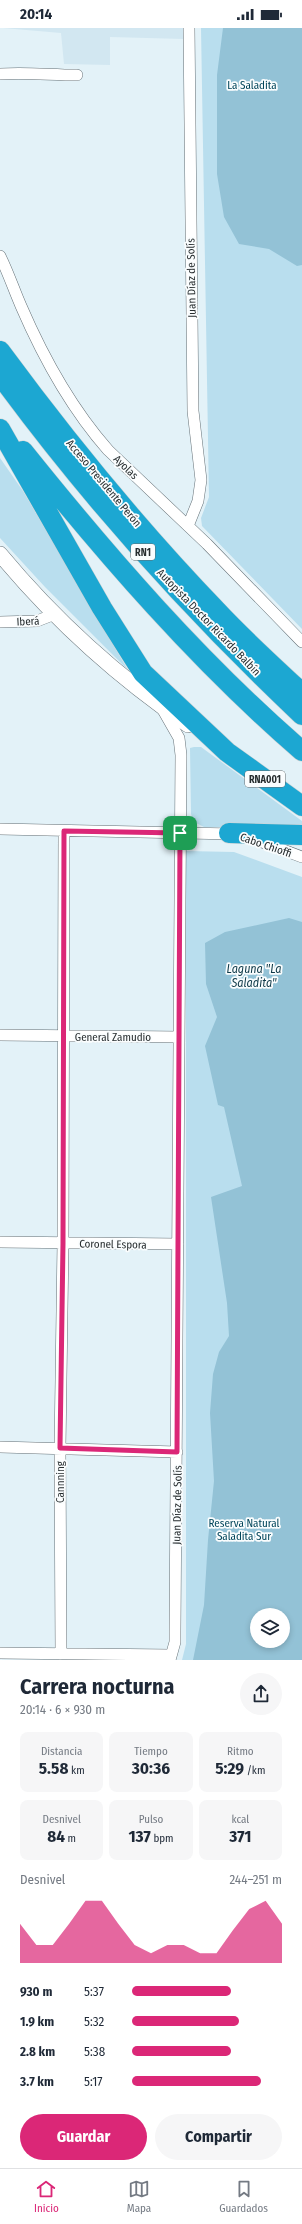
<!DOCTYPE html>
<html lang="es">
<meta charset="utf-8">
<style>
body{margin:0;font-family:"Fira Sans Condensed",sans-serif;background:#f6f6f7;color:#1f2937;height:100vh;display:flex;flex-direction:column;font-size:15px;white-space:nowrap}
*{box-sizing:border-box;margin:0}
p{font-size:13px;color:#747a83}
.icon{flex:none;width:22px;height:22px;fill:none;stroke:currentColor;stroke-width:2;stroke-linecap:round;stroke-linejoin:round}
.map{position:relative;height:1632px;overflow:hidden}
.side{display:flex;flex-direction:column;background:#fff;flex:1}
.side>*{flex:none}
.controls{position:absolute;left:250px;top:1580px;display:grid;gap:8px}
.controls a{display:grid;place-items:center;width:40px;height:40px;border-radius:50%;background:#fff;box-shadow:0 2px 6px #0003;font-size:20px}
.pin{position:absolute;display:grid;place-items:center;width:34px;height:34px;color:#fff;margin:-17px;border-radius:8px;box-shadow:0 2px 6px #0006}
.round{display:grid;place-items:center;flex:none;width:42px;height:42px;border-radius:21px;background:#f6f6f7}
.overview{display:flex;align-items:center;justify-content:space-between;height:68px;padding:0 20px}
h1{font-size:22px;font-weight:700;line-height:30px}
.metrics{display:grid;grid-template-columns:repeat(3,1fr);gap:6px;height:68px;padding:4px 20px}
.metrics div{display:grid;align-content:center;border-radius:8px;background:#f6f6f7;text-align:center}
.metrics b{font-size:17px;font-weight:700}
.metrics small{font-size:11px;font-weight:400}
.metrics p{font-size:11px}
.chart{height:112px;padding:8px 20px}
.chart p{display:flex;justify-content:space-between}
.chart svg{width:100%;height:72px;margin-top:4px;fill:#db2777;opacity:.7}
.primary-button{display:flex;gap:8px;margin-top:auto;padding:8px 20px}
.primary-button a{flex:1;height:46px;border-radius:24px;background:#db2777;color:#fff;font-size:16px;font-weight:700;line-height:46px;text-align:center}
.primary-button a+a{background:#f6f6f7;color:#1f2937}
ul{padding:0 20px;list-style:none;font-size:13px}
li{display:grid;grid-template-columns:64px 48px 1fr;align-items:center;height:30px}
li i{height:10px;border-radius:5px;background:#db2777}
.status{display:flex;justify-content:space-between;align-items:center;height:28px;padding:0 20px;background:#fff;direction:ltr}
.status svg{height:11px;fill:currentColor}
.tab-bar{display:flex;justify-content:space-around;align-items:center;height:56px;border-top:1px solid #e0e1e3;background:#fff;font-size:11px;color:#747a83}
.tab-bar a{display:grid;justify-items:center;gap:2px}
.tab-bar .active{color:#db2777}
.map>svg:first-child{display:block}
.built{fill:#d2e7f1}
.green{fill:#b9deee;fill-rule:evenodd}
.water{fill:#93c2d6;fill-rule:evenodd}
.lines{fill:none;stroke-linecap:round;stroke-linejoin:round}
.street-casing{stroke:#647076;stroke-width:12}
.secondary-casing{stroke:#647076;stroke-width:16}
.highway-casing{stroke:#cfd1d1;stroke-width:21}
.street{stroke:#fff;stroke-width:11}
.secondary{stroke:#fff;stroke-width:15}
.highway{stroke:#1ca7d2;stroke-width:20}
.route-casing{stroke:#fff;stroke-width:8}
.route{stroke:#db2777;stroke-width:5}
.labels{text-anchor:middle;stroke-width:3.5;stroke-linejoin:round;paint-order:stroke}
.shield{fill:#fafdfe;stroke:#666b6d;stroke-width:1}
.shield-label{font-size:10px;font-weight:bold;fill:#272d2f}
.park-label{font-size:11px;fill:#00455a;stroke:#fafdfe}
.street-label{font-size:11px;fill:#272d2f;stroke:#fafdfe}
.water-label{font-size:12px;font-style:italic;fill:#0d3847;stroke:#fafdfe}
</style>
<div class="status"><b>20:14</b><svg viewBox="0 0 49 12"><path d="M0 12V9h3v3zM5 12V6h3v6zM10 12V3h3v9zM15 12V0h3v12zM26 1h20v11H26zM47 4h2v5h-2z"/></svg></div>
<div class="map">
<svg width="302" height="1632" viewBox="0 0 302 1632">
<rect width="100%" height="100%" fill="#e3f2f8"/>
<path class="built" d="M3,0H183L184,11L110,9V37L64,36L61,5Z"/>
<path class="green" d="M201,0H302V601L202,498L201,490L209,469Z
M0,430L23,463L128,642L45,559L0,510Z
M194,719H201L302,793V799H204L194,794L191,786L190,720Z
M186,823L234,824L302,849V1632H182L186,1616ZM257,1587H283V1613H257Z"/>
<path class="water" d="M223,0H302V237L297,238L269,221L239,216L224,189L217,146V47Z
M289,890L302,894V1632H193L204,1577L208,1512L214,1453L210,1385L213,1346L219,1324L229,1308L227,1275L211,1169L242,1158L224,1079L218,1077L205,1018L217,989L206,956L205,915L225,904ZM257,1587H283V1613H257Z"/>
<g class="lines">
<g class="street-casing">
<path id="street" d="M0,46C26,44 51,47 77,47
M0,228C8,244 14,262 21,278C43,329 71,380 108,422L207,516L302,614
M188,498L198,473L201,452L193,383L189,0
M0,594L37,593L55,586
M163,682L179,710L181,727L175,1603V1614L170,1632
M0,801L233,806
M254,811L302,829
M0,1007L179,1009
M0,1214L178,1216
M0,1419L177,1424
M0,1625L171,1627
M61,1626L60,1420L63,1215L64,803"/>
</g>
<g class="secondary-casing">
<path id="secondary" d="M0,526C54,591 118,649 188,697"/>
</g>
<g class="highway-casing">
<path id="highway" d="M0,323C67,414 139,502 217,583C244,612 273,638 302,665
M0,347C90,470 191,582 302,687
M0,401L102,580L143,645L227,724L302,778
M23,423C108,529 199,634 302,723
M229,805L302,807"/>
</g>
<use href="#street" class="street"/>
<use href="#secondary" class="secondary"/>
<use href="#highway" class="highway"/>
</g>
<g class="lines">
<g class="route-casing">
<path id="route" d="M64,803L180,805L177,1424L60,1420L63,1215Z"/>
</g>
<use href="#route" class="route"/>
</g>
<g class="labels">
<g class="shield">
<rect x="131" y="516" width="24" height="16" rx="3"/>
<rect x="245" y="743" width="40" height="16" rx="3"/>
</g>
<g class="shield-label">
<text x="143" y="528">RN1</text>
<text x="265" y="755">RNA001</text>
</g>
<g class="park-label">
<text x="252" y="61">La Saladita</text>
<text x="244" y="1499">Reserva Natural<tspan x="244" dy="13">Saladita Sur</tspan></text>
</g>
<g class="street-label">
<text transform="translate(191 250) rotate(-91)" y="4">Juan Díaz de Solís</text>
<text transform="translate(126 439) rotate(44)" y="4">Ayolas</text>
<text transform="translate(104 455) rotate(50)" y="4">Acceso Presidente Perón</text>
<text transform="translate(28 593) rotate(-3)" y="4">Iberá</text>
<text transform="translate(209 594) rotate(46)" y="4">Autopista Doctor Ricardo Balbín</text>
<text transform="translate(266 817) rotate(19)" y="4">Cabo Chioffi</text>
<text x="113" y="1013">General Zamudio</text>
<text transform="translate(113 1216) rotate(1)" y="4">Coronel Espora</text>
<text transform="translate(60 1454) rotate(-90)" y="4">Cannning</text>
<text transform="translate(177 1477) rotate(-89)" y="4">Juan Díaz de Solís</text>
</g>
<g class="water-label">
<text x="254" y="945">Laguna "La<tspan x="254" dy="14">Saladita"</tspan></text>
</g>
</g>
</svg>
<div class="controls">
<a><svg class="icon" aria-label="layers" viewBox="0 0 24 24"><path d="M12 4l9 5-9 5-9-5zM3 14l9 5 9-5"/></svg></a>
</div>
<div class="pin" style="left:180px;top:805px;background:#1e9e55"><svg class="icon" aria-label="arrive" viewBox="0 0 24 24"><path d="M6 21V4h12l-3 4 3 4H6"/></svg></div>
</div>
<section class="side">
<div class="overview"><div><h1>Carrera nocturna</h1><p>20:14 · 6 × 930 m</p></div><a class="round"><svg class="icon" aria-label="share" viewBox="0 0 24 24"><path d="M12 15V3M7 8l5-5 5 5M5 13v7h14v-7"/></svg></a></div>
<div class="metrics">
<div><p>Distancia</p><b>5.58<small> km</small></b></div>
<div><p>Tiempo</p><b>30:36</b></div>
<div><p>Ritmo</p><b>5:29<small> /km</small></b></div>
</div>
<div class="metrics">
<div><p>Desnivel</p><b>84<small> m</small></b></div>
<div><p>Pulso</p><b>137<small> bpm</small></b></div>
<div><p>kcal</p><b>371</b></div>
</div>
<div class="chart"><p><span>Desnivel</span>244–251 m</p>
<svg viewBox="0 0 160 44" preserveAspectRatio="none"><path d="M0 44V20L10 33L20 33L30 20L40 6L50 6L60 20L70 33L80 38L90 33L100 33L110 38L120 38L130 24L140 11L150 6L160 20V44z"/></svg>
</div>
<ul>
<li><b>930 m</b>5:37<i style="width:66%"></i></li>
<li><b>1.9 km</b>5:32<i style="width:71%"></i></li>
<li><b>2.8 km</b>5:38<i style="width:66%"></i></li>
<li><b>3.7 km</b>5:17<i style="width:86%"></i></li>
</ul>
<div class="primary-button"><a>Guardar</a><a>Compartir</a></div>
</section>
<nav class="tab-bar">
<a class="active"><svg class="icon" aria-label="home" viewBox="0 0 24 24"><path d="M3 11l9-7 9 7M6 9v11h12V9"/></svg>Inicio</a>
<a><svg class="icon" aria-label="map" viewBox="0 0 24 24"><path d="M3 6l6-2 6 2 6-2v14l-6 2-6-2-6 2zM9 4v14M15 6v14"/></svg>Mapa</a>
<a><svg class="icon" aria-label="saved" viewBox="0 0 24 24"><path d="M7 4h10v16l-5-4-5 4z"/></svg>Guardados</a>
</nav>
